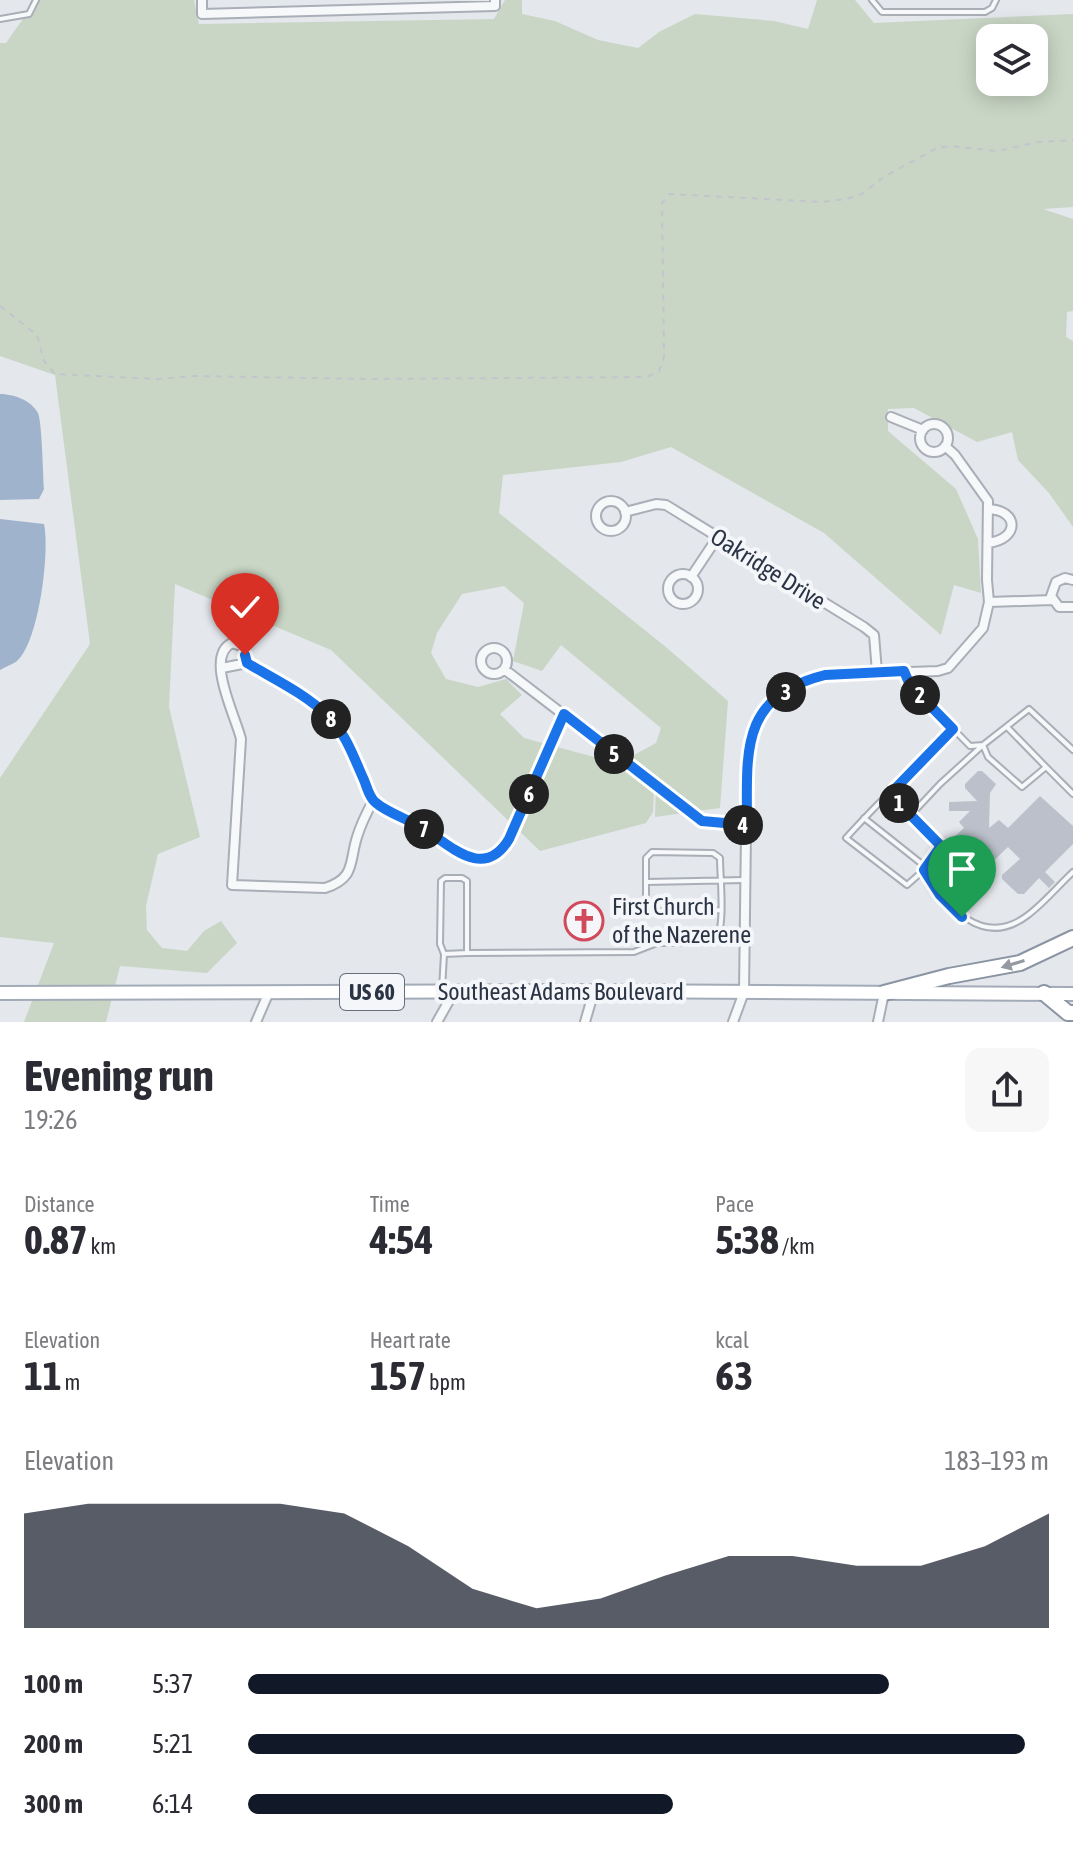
<!DOCTYPE html>
<meta charset="utf-8">
<style>
body{margin:0;font-family:"Asap Condensed",sans-serif;background:#f7f7f7;color:#2b2b33;height:100vh;display:flex;flex-direction:column;font-size:30px;white-space:nowrap}
*{box-sizing:border-box;margin:0}
p{font-size:26px;color:#7c7c81}
.icon{flex:none;width:44px;height:44px;fill:none;stroke:currentColor;stroke-width:2;stroke-linecap:round;stroke-linejoin:round}
.map{position:relative;height:1022px;overflow:hidden}
.details{display:flex;flex-direction:column;background:#fff;flex:1}
.details>*{flex:none}
.controls{position:absolute;left:976px;top:24px;display:grid;gap:16px}
.controls a{display:grid;place-items:center;width:72px;height:72px;border-radius:16px;background:#fff;box-shadow:0 4px 20px #0003;font-size:40px}
.pin{position:absolute;display:grid;place-items:center;width:68px;height:68px;color:#fff;margin:-82px -34px;border-radius:50% 50% 50% 0;rotate:-45deg;box-shadow:0 0 8px #0007}
.pin .icon{rotate:45deg}
.km{position:absolute;width:40px;height:40px;margin:-20px;border-radius:50%;background:#222;color:#fff;font-size:22px;line-height:40px;text-align:center}
.round{display:grid;place-items:center;flex:none;width:84px;height:84px;border-radius:16px;background:#f7f7f7}
.overview{display:flex;align-items:center;justify-content:space-between;height:136px;padding:0 24px}
h1{font-size:44px;font-weight:700;line-height:60px}
.metrics{display:grid;grid-template-columns:repeat(3,1fr);gap:12px;height:136px;padding:8px 24px}
.metrics div{display:grid;align-content:center}
.metrics b{font-size:40px;font-weight:700}
.metrics small{font-size:22px;font-weight:400}
.metrics p{font-size:22px}
.chart{height:224px;padding:16px 24px}
.chart p{display:flex;justify-content:space-between}
.chart svg{width:100%;height:144px;margin-top:8px;fill:#111827;opacity:.7}
ul{padding:0 24px;list-style:none;font-size:26px}
li{display:grid;grid-template-columns:128px 96px 1fr;align-items:center;height:60px}
li i{height:20px;border-radius:10px;background:#111827}
.map>svg:first-child{display:block}
.green{fill:#c9d6c5;fill-rule:evenodd}
.water{fill:#9fb4cc}
.building{fill:#bbc0ca}
.lines{fill:none;stroke-linecap:round;stroke-linejoin:round}
.service-casing{stroke:#a9aeb7;stroke-width:8}
.minor-casing{stroke:#a9aeb7;stroke-width:12}
.primary-casing{stroke:#a3abb8;stroke-width:16}
.trunk-casing{stroke:#8b94a3;stroke-width:18}
.path{stroke:#c2c5cb;stroke-width:2;stroke-dasharray:6 6;stroke-linecap:butt}
.service{stroke:#f7f8fa;stroke-width:4}
.minor{stroke:#f7f8fa;stroke-width:8}
.primary{stroke:#fff;stroke-width:12}
.trunk{stroke:#fff;stroke-width:14}
.oneway{fill:#959aa2}
.route-casing{stroke:#fff;stroke-width:16}
.route{stroke:#1a73e8;stroke-width:10}
.labels{text-anchor:middle;stroke-width:8;stroke-linejoin:round;paint-order:stroke}
.shield{fill:#f4f6f9;stroke:#676e7b;stroke-width:2}
.shield-label{font-size:22px;font-weight:bold;fill:#2b3445}
.street-label{font-size:24px;fill:#2b3445;stroke:#f4f6f9}
.poi-label{font-size:24px;fill:#2b3445;stroke:#f4f6f9;text-anchor:start}
</style>
<div class="map">
<svg width="1073" height="1022" viewBox="0 0 1073 1022">
<rect width="100%" height="100%" fill="#e4e7ec"/>
<path class="green" d="M36,0H194L199,24L494,19L505,0H522V14L555,21L598,40L638,48L659,32L695,14L774,21L808,29L817,0H855L874,23L1073,14V207L1043,209L1073,219V311L1067,312L1066,337L1073,341V527L1049,493L1018,460L1012,432L977,442L914,408L888,409V431L956,489L978,539L981,593L954,585L941,635L824,533L671,447L621,462L503,475L499,513L667,648L728,701L720,808L655,817L656,781L623,761L656,743L661,728L561,645L542,671L513,661L524,603L504,586L462,594L437,633L431,653L446,679L478,687L506,679L522,695L500,714L524,738L631,767L654,790L653,812L646,823L540,851L331,650L175,584L169,707L200,837L158,854L146,906L147,930L162,948L187,951L204,931L221,921L237,943L207,973L120,966L106,1022H24L54,943L0,937V778L90,644L55,375L0,356V43H6ZM990,38H1034V82H990Z"/>
<path class="water" d="M0,394C13,394 31,400 38,413C42,422 43,475 44,489L39,499L0,500Z
M0,519L44,524C50,551 39,642 17,661C13,664 5,667 0,670Z"/>
<path class="building" d="M978,771H982L996,784L990,793L989,828L999,820L1008,828L1040,796L1073,826V844L1045,872L1055,882L1049,888L1039,878L1024,894H1018L1002,879V875L1020,859L1008,847L987,867L993,872L983,882H978L968,872L975,866L953,842V838L964,828L959,822L970,811H949V802L977,801L965,788V784Z"/>
<g class="lines">
<g class="service-casing">
<path id="service" d="M872,0L882,12H985L992,8L996,0
M0,19L29,14L36,0
M905,674L910,685L970,746L983,745L1029,709L1073,750
M953,729C917,766 880,800 846,838L907,885L924,870C946,906 983,950 1028,915C1044,903 1058,886 1073,872
M1046,767L1073,794
M890,794L910,816
M864,818L922,864L924,870L941,846L910,816L940,784L983,745L988,757L1022,787L1046,767L1008,728
M646,882L745,880
M467,953L634,952L657,943L715,942C726,928 720,878 720,858L713,853L652,852L646,858V906L656,911L720,910
M442,990L444,954L440,944L441,881L445,878H462L467,881V953L444,954"/>
</g>
<g class="minor-casing">
<path id="minor" d="M202,0V14L495,6V0
M891,417L923,430
M920 438a14 14 0 1 1 28 0a14 14 0 1 1-28 0Z
M596 516a15 15 0 1 1 30 0a15 15 0 1 1-30 0Z
M625,512L656,504L666,505L864,627L874,635L877,672
M988,543C1020,539 1019,510 988,509
M668 589a15 15 0 1 1 30 0a15 15 0 1 1-30 0Z
M691,577L717,538
M1073,580L1065,578L1056,582L1051,596L1059,607H1073
M989,602L1052,600
M232,643L244,647L247,663C279,682 322,700 342,732C355,753 363,779 373,801C367,812 361,824 357,837C349,862 356,878 325,888L232,885L241,739C236,717 204,656 232,643Z
M481 661a13 13 0 1 1 26 0a13 13 0 1 1-26 0Z
M222,668L247,663
M504,669L702,821L747,825
M373,801L471,858C490,861 499,855 509,839L564,714
M256,1022L269,992
M437,1022L454,992
M585,1022L594,991
M733,1022L744,992L747,753C755,712 785,684 825,675L938,671L948,668L983,628L989,602L987,580L988,501L955,455L945,446
M878,1022L884,993"/>
</g>
<g class="primary-casing">
<path id="primary" d="M0,993L594,991L1073,994"/>
</g>
<g class="trunk-casing">
<path id="trunk" d="M884,993L949,976L1020,963L1073,938
M1044,993L1068,1013H1073"/>
</g>
<path class="path" d="M0,306L37,335L44,361L55,374L157,379L196,376L368,379L647,377L659,371L664,357L662,203L669,194L822,202L846,199L862,194L885,176L937,148L950,146L997,151L1039,142L1073,140"/>
<use href="#service" class="service"/>
<use href="#minor" class="minor"/>
<use href="#primary" class="primary"/>
<use href="#trunk" class="trunk"/>
</g>
<defs><path id="oneway-solid" d="M-6-.8H1V-3.2L6.5 0L1 3.2V.8H-6Z" transform="scale(2)"/></defs>
<use class="oneway" href="#oneway-solid" transform="translate(1013 964) rotate(163)"/>
<g class="lines">
<g class="route-casing">
<path id="route" d="M245,655L247,663C274,679 306,694 329,717C346,734 354,758 364,780C367,787 369,797 375,802C387,813 408,819 423,828C451,846 484,881 509,839L564,714L702,821L747,825C747,753 739,696 825,675L904,671L910,685L953,729L890,794L941,846L924,870L940,895L962,917"/>
</g>
<use href="#route" class="route"/>
</g>
<defs>
<g id="church-ring" transform="scale(2)"><circle r="9.5" fill="#f4f6f9" stroke="#d1495b" stroke-width="1.5"/><path d="M-1.2-6h2.4v3.5h3.3v2.4h-3.3V6h-2.4V-.1h-3.3v-2.4h3.3Z" fill="#d1495b"/></g>
</defs>
<g fill-rule="evenodd">
<use href="#church-ring" x="584" y="921"/>
</g>
<g class="labels">
<rect class="shield" x="340" y="974" width="64" height="36" rx="6"/>
<g class="shield-label">
<text x="372" y="1000">US 60</text>
</g>
<g class="street-label">
<text transform="translate(768 569) rotate(32)" y="8">Oakridge Drive</text>
<text x="561" y="1000">Southeast Adams Boulevard</text>
</g>
<g class="poi-label">
<text x="612" y="915">First Church<tspan x="612" dy="28">of the Nazerene</tspan></text>
</g>
</g>
</svg>
<div class="controls">
<a><svg class="icon" aria-label="layers" viewBox="0 0 24 24"><path d="M12 4l9 5-9 5-9-5zM3 14l9 5 9-5"/></svg></a>
</div>
<div class="pin" style="left:962px;top:917px;background:#1e9e55"><svg class="icon" aria-label="arrive" viewBox="0 0 24 24"><path d="M6 21V4h12l-3 4 3 4H6"/></svg></div>
<div class="pin" style="left:245px;top:655px;background:#d93025"><svg class="icon" aria-label="check" viewBox="0 0 24 24"><path d="M5 12l5 5 9-10"/></svg></div>
<b class="km" style="left:899px;top:803px">1</b>
<b class="km" style="left:920px;top:695px">2</b>
<b class="km" style="left:786px;top:692px">3</b>
<b class="km" style="left:743px;top:825px">4</b>
<b class="km" style="left:614px;top:754px">5</b>
<b class="km" style="left:529px;top:794px">6</b>
<b class="km" style="left:424px;top:829px">7</b>
<b class="km" style="left:331px;top:719px">8</b>
</div>
<section class="details">
<div class="overview"><div><h1>Evening run</h1><p>19:26</p></div><a class="round"><svg class="icon" aria-label="share" viewBox="0 0 24 24"><path d="M12 15V3M7 8l5-5 5 5M5 13v7h14v-7"/></svg></a></div>
<div class="metrics">
<div><p>Distance</p><b>0.87<small> km</small></b></div>
<div><p>Time</p><b>4:54</b></div>
<div><p>Pace</p><b>5:38<small> /km</small></b></div>
</div>
<div class="metrics">
<div><p>Elevation</p><b>11<small> m</small></b></div>
<div><p>Heart rate</p><b>157<small> bpm</small></b></div>
<div><p>kcal</p><b>63</b></div>
</div>
<div class="chart"><p><span>Elevation</span>183–193 m</p>
<svg viewBox="0 0 160 44" preserveAspectRatio="none"><path d="M0 44V9L10 6L20 6L30 6L40 6L50 9L60 19L70 32L80 38L90 35L100 28L110 22L120 22L130 25L140 25L150 19L160 9V44z"/></svg>
</div>
<ul>
<li><b>100 m</b>5:37<i style="width:80%"></i></li>
<li><b>200 m</b>5:21<i style="width:97%"></i></li>
<li><b>300 m</b>6:14<i style="width:53%"></i></li>
</ul>
</section>
